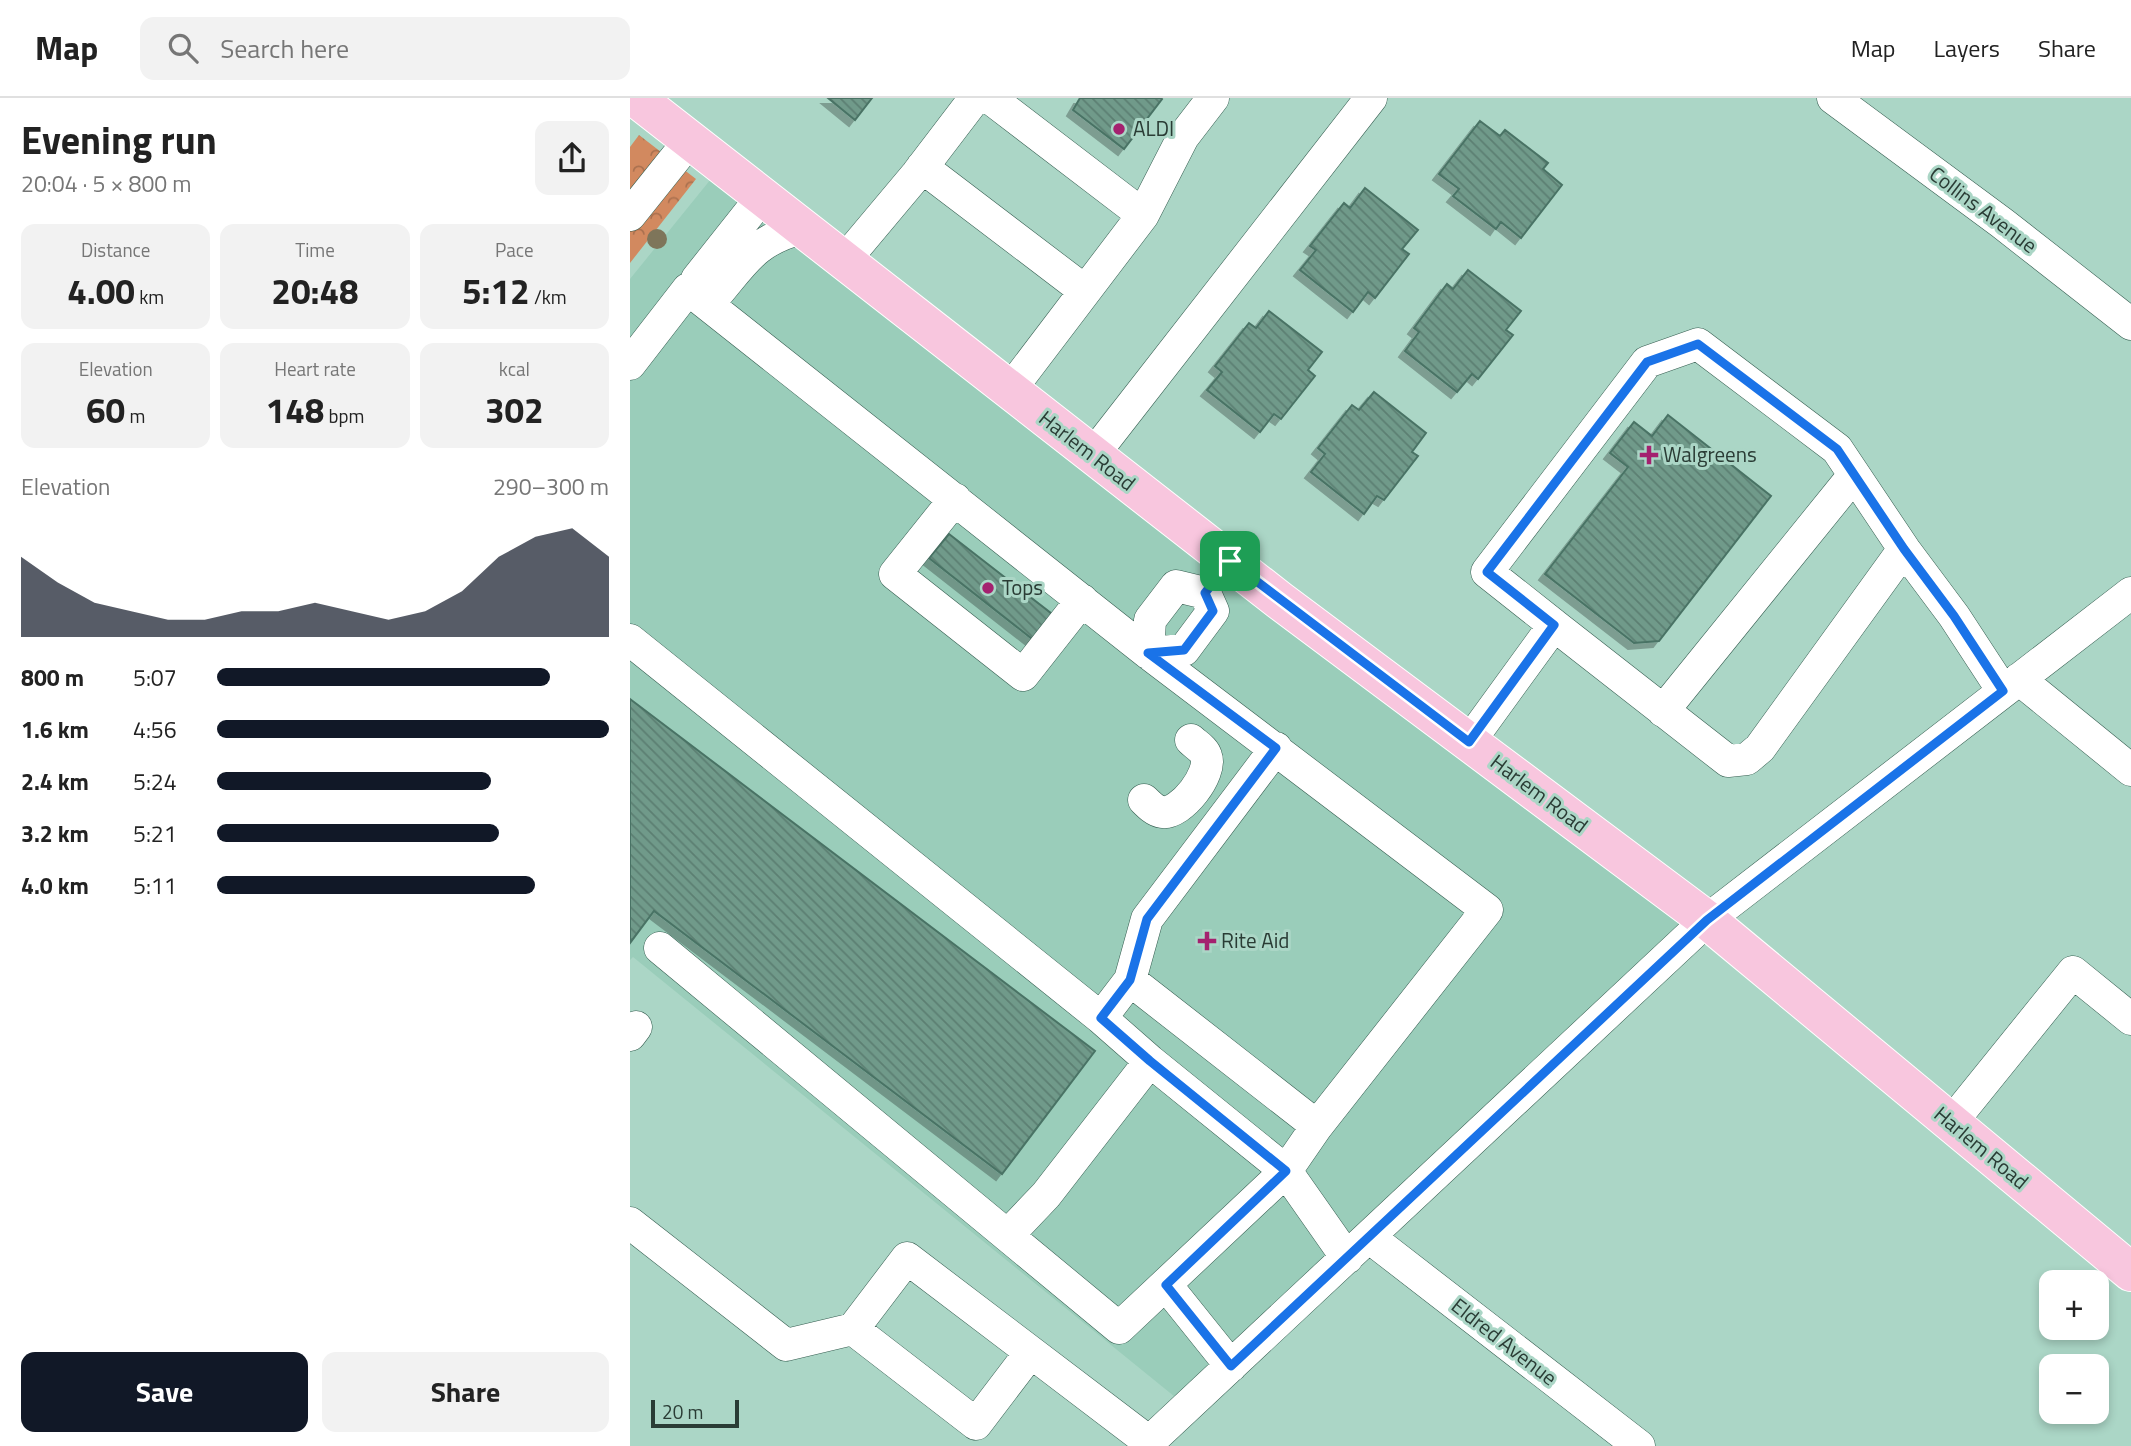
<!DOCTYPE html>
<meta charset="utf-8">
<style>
body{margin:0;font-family:"Titillium Web",sans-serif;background:#f2f2f2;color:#222;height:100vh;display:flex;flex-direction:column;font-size:26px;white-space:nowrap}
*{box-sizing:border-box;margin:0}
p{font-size:23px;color:#767676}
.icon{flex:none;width:38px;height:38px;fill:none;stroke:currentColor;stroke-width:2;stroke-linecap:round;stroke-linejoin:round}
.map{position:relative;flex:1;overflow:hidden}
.sheet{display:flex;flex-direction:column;background:#fff;width:630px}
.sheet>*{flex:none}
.controls{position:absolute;left:1409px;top:1172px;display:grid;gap:14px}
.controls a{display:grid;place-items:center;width:70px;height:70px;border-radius:14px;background:#fff;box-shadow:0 4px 10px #0003;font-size:35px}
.scale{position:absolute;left:21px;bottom:18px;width:88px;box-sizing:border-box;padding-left:7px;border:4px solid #2a3c35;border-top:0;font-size:19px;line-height:24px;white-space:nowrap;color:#2a3c35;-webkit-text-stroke:5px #abd6c6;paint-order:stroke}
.pin{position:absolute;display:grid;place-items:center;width:60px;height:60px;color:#fff;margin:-30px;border-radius:14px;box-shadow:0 4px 10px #0006}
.round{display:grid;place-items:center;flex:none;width:74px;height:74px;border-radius:14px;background:#f2f2f2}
.head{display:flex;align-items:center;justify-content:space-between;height:119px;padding:0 21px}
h1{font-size:38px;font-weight:700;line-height:52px}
.figures{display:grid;grid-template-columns:repeat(3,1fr);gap:10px;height:119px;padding:7px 21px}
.figures div{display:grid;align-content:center;border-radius:14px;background:#f2f2f2;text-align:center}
.figures b{font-size:35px;font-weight:700}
.figures small{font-size:19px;font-weight:400}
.figures p{font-size:19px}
.chart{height:196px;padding:14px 21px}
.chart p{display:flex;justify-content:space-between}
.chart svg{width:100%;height:126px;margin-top:7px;fill:#111827;opacity:.7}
.button{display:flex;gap:14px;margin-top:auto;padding:14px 21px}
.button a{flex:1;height:80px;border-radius:14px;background:#111827;color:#fff;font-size:28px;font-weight:700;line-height:80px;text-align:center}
.button a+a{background:#f2f2f2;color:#222}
ul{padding:0 21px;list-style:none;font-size:23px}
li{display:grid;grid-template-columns:112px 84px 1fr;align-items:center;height:52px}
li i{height:18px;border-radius:9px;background:#111827}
header{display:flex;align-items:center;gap:42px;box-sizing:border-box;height:98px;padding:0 35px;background:#fff;border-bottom:2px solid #e0e0e0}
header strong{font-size:33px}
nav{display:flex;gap:38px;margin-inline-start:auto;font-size:24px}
.search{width:490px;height:63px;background:#f2f2f2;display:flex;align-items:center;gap:18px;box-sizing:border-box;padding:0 24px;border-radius:14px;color:#767676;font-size:26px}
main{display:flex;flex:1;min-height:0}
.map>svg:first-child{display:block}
.built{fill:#9acdba}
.park{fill:url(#park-crowns)}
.building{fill:url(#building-back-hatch);stroke:#4a7365;stroke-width:2;filter:url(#shadow)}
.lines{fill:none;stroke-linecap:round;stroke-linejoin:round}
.minor-casing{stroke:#365e51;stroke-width:33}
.major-casing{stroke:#fff;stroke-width:40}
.minor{stroke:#fff;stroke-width:32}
.major{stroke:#f8c6de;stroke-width:38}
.tree{fill:#7e755a}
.route-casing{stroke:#fff;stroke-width:14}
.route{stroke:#1a73e8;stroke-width:9}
.poi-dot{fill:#a4216f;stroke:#abd6c6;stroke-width:2.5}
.labels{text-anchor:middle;stroke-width:6;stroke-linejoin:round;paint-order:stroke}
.poi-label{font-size:21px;fill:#2a3c35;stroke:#abd6c6;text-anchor:start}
.street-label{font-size:21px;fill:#2a3c35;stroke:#abd6c6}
</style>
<header>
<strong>Map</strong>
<div class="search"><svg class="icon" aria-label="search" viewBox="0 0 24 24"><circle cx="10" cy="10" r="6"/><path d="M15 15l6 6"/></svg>Search here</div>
<nav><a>Map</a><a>Layers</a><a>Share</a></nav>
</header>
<main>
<section class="sheet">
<div class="head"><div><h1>Evening run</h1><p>20:04 · 5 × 800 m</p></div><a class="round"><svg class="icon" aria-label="share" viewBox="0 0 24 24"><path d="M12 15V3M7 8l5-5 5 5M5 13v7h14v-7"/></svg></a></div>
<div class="figures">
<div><p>Distance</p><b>4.00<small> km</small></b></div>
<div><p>Time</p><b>20:48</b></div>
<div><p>Pace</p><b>5:12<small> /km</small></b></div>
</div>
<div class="figures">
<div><p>Elevation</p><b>60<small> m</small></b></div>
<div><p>Heart rate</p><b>148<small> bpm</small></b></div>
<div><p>kcal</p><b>302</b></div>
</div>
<div class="chart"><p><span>Elevation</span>290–300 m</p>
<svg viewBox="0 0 160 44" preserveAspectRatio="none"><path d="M0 44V16L10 25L20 32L30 35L40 38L50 38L60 35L70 35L80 32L90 35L100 38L110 35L120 28L130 16L140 9L150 6L160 16V44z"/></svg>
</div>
<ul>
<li><b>800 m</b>5:07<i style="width:85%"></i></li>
<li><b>1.6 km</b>4:56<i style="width:100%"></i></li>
<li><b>2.4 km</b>5:24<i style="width:70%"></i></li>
<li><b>3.2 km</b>5:21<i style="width:72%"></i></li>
<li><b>4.0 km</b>5:11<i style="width:81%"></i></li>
</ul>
<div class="button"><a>Save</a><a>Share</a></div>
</section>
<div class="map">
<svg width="1501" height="1348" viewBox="0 0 1501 1348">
<defs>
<pattern id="park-crowns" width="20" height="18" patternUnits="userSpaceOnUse" patternTransform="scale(1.75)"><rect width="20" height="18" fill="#d2895f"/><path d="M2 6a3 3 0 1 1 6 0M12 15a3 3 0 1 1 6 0" fill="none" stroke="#ab714f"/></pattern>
<pattern id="building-back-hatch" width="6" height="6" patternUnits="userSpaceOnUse" patternTransform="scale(1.75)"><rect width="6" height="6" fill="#709a8a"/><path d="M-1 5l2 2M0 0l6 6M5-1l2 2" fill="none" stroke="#5c7f72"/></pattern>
<filter id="shadow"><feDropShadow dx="-6" dy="6" stdDeviation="0" flood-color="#0004"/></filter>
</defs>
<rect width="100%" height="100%" fill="#abd6c6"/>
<path class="built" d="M85,76L1061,824L550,1303L3,859L0,862V181Z"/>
<path class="park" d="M9,37L66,81L0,165V49Z"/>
<path class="building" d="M198,0H242L225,22Z
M450,0H531L532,1L494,51L443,12Z
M850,23L870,38L875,32L918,65L913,71L932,87L891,140L871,124L866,131L823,98L829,91L809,76Z
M735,90L788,132L772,151L779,156L745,200L738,194L723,214L670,172L686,152L680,148L714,105L720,110Z
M838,172L891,213L876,232L883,237L848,281L842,276L827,294L775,253L789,234L784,230L817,186L823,191Z
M639,213L692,254L678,272L685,278L651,321L644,316L630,334L577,292L592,274L585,268L619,225L626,230Z
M744,294L796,335L782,354L788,358L754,402L747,398L734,416L681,374L695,356L688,350L722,307L729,312Z
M1038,317L1141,398L1029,543L1004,545L915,476L998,369L980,355L1004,324L1022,338Z
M319,436L426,519L406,544L299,460Z
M0,601L465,953L372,1076L24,813L0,845Z"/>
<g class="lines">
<g class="minor-casing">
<path id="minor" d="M360,0L513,117
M1203,0L1372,125L1501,226
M292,69L455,193
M132,99L67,181L68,198L86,197C115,163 125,142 172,130
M0,117L60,42
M214,163L287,76L345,0
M0,266L58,191L518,555L857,812L687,1028L656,1073L489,1230L30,850
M380,292L513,117L553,39L583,0
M463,357L741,0
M325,401L265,476L393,577L452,502
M546,488L575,495L583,513L554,552L518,555L520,522Z
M924,527L1098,663L1117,661L1130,650L1274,451
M0,542L471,920
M1389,581L1501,672
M1033,613L1224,377
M839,644L924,527L857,474L1017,264L1068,246L1207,351L1274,451L1324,518L1373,593
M646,650L517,821L500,882L471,920L520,963L656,1073L717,1160
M514,702C519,707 525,713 532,714C551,717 583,675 576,658C574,651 566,647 561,642
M500,882L687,1028
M0,937L6,929
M1321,1025L1443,874L1501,921
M0,1125L156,1247L223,1231
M378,1137L416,1097L520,963
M739,1139L1009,1348
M536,1187L601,1268
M400,1255L346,1326L223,1231L277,1160L519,1344
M515,1348L1077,822L1501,495"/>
</g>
<g class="major-casing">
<path id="major" d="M6,0L649,502L1077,822L1501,1174"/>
</g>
<use href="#minor" class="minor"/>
<use href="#major" class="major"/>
</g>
<circle class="tree" cx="27" cy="141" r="10"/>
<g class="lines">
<g class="route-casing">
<path id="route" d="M1068,246L1207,351L1274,451L1324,518L1373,593L1077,822L601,1268L536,1187L656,1073L520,963L471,920L500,882L517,821L646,650L518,555L554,552L583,513L575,495L600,463L839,644L924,527L857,474L1017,264Z"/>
</g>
<use href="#route" class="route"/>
</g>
<g class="poi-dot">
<circle cx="489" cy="31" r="7"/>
<path d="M1015.5 346.5h7v7h7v7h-7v7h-7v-7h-7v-7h7z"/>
<circle cx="358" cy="490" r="7"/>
<path d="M573.5 832.5h7v7h7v7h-7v7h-7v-7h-7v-7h7z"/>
</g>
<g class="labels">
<g class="poi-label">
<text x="503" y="38">ALDI</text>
<text x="1033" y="364">Walgreens</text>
<text x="372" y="497">Tops</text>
<text x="591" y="850">Rite Aid</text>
</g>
<g class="street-label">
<text transform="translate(1353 112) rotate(37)" y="7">Collins Avenue</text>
<text transform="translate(457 353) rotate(38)" y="7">Harlem Road</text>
<text transform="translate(909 696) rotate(37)" y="7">Harlem Road</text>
<text transform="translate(1351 1050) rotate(40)" y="7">Harlem Road</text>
<text transform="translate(874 1244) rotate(38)" y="7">Eldred Avenue</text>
</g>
</g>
</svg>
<div class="controls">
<a>+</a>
<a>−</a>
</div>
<div class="scale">20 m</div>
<div class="pin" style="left:600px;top:463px;background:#1e9e55"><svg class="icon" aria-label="arrive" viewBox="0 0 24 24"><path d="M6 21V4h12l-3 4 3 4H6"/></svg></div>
</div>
</main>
